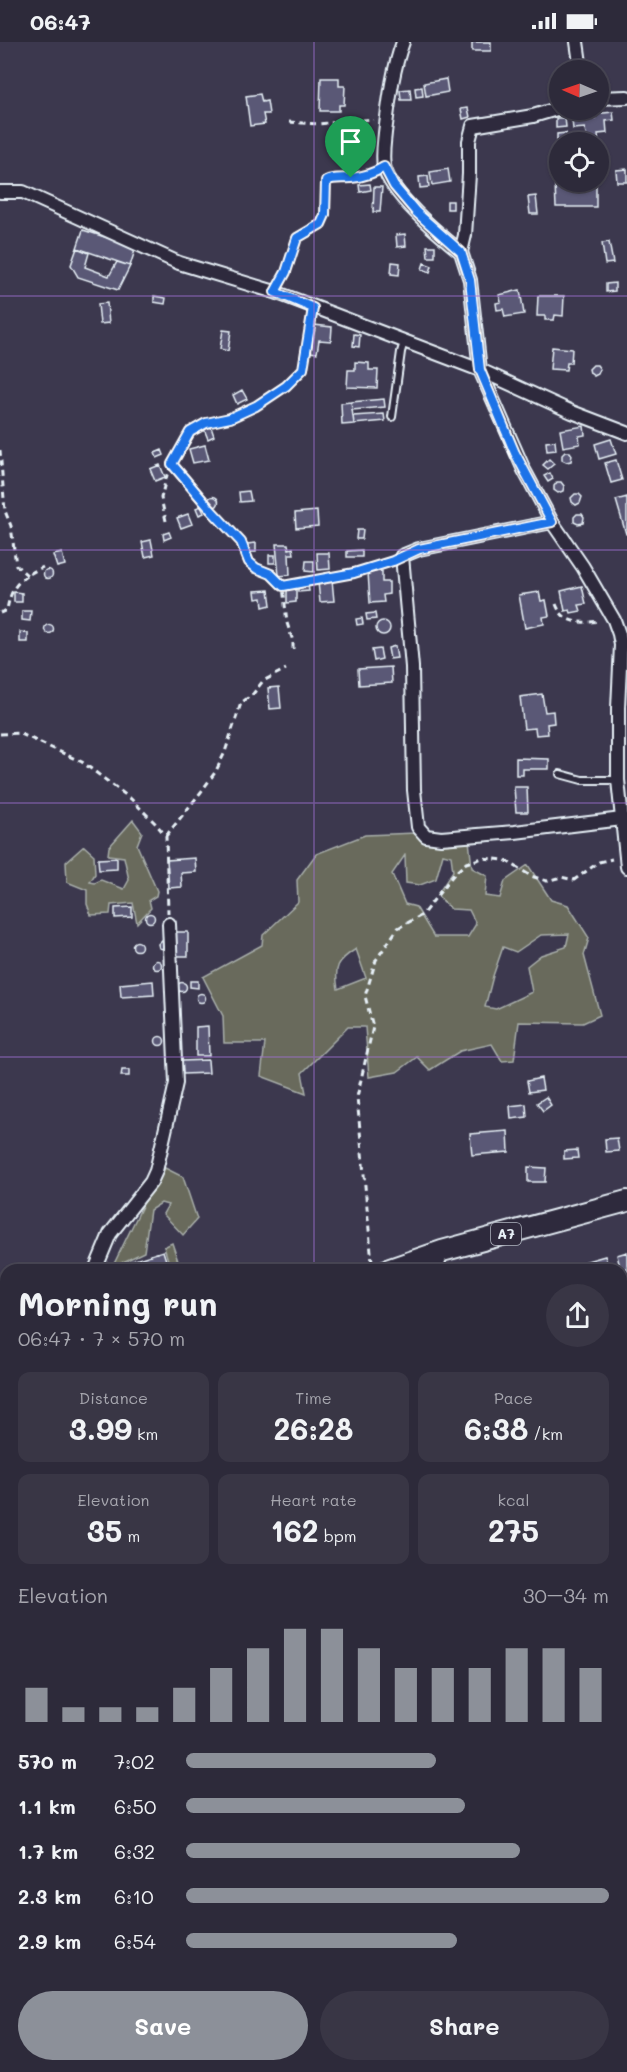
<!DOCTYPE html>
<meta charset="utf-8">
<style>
body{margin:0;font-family:Mali,sans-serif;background:#393645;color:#f1f3f6;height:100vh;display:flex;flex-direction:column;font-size:22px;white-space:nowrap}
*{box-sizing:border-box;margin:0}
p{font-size:20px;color:#a7a7af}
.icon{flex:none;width:33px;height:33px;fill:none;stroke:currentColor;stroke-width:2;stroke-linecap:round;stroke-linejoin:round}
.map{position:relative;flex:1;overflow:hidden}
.sheet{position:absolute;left:0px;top:1222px;width:627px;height:808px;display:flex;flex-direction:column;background:#2d2a3a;border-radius:18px 18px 0 0;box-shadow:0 2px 4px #0004,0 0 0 2px #484654}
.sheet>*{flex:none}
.needle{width:39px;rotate:272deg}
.controls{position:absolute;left:549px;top:18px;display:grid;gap:12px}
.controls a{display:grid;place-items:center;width:60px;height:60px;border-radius:50%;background:#2d2a3a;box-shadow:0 2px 4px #0004,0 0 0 2px #484654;font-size:30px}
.pin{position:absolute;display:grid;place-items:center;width:51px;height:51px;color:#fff;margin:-62px -26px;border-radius:50% 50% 50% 0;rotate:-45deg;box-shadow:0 0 6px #0007}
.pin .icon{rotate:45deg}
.round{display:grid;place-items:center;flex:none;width:63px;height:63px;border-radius:32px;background:#393645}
.summary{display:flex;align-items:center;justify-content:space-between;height:102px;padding:0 18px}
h1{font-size:33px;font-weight:700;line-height:45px}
.stats{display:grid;grid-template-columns:repeat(3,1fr);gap:9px;height:102px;padding:6px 18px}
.stats div{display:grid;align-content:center;border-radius:12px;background:#393645;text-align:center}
.stats b{font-size:30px;font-weight:700}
.stats small{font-size:16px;font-weight:400}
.stats p{font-size:16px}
.chart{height:168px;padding:12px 18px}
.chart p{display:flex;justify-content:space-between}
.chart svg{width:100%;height:108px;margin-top:6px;stroke:#8c9099;stroke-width:6}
.cta{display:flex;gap:12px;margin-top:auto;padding:12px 18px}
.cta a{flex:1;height:69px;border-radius:36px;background:#8c9099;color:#fff;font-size:24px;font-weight:700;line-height:69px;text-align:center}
.cta a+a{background:#393645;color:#f1f3f6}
ul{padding:0 18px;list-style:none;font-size:20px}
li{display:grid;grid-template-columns:96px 72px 1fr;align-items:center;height:45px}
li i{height:15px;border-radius:8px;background:#8c9099}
.status{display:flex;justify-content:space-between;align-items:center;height:42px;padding:0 30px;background:#2d2a3a;direction:ltr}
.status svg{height:16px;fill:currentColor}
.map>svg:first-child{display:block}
.green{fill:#696b5c;stroke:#a8aeaa;stroke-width:1.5;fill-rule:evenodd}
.building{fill:#5a5976;stroke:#e8f1f8;stroke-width:1.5}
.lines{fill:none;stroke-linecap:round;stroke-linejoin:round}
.lane-casing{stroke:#e8f1f8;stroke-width:10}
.street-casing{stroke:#e8f1f8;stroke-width:16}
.primary-casing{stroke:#e8f1f8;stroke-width:24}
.path{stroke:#e8f1f8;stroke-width:3;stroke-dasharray:6 4.5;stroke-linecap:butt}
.lane{stroke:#2f2a3d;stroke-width:6}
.street{stroke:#2f2a3d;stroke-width:12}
.primary{stroke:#2f2a3d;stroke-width:20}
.route-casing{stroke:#fff;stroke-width:12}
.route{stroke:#1a73e8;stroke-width:8}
.grid{fill:none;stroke:#a171d3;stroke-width:1.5;stroke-opacity:0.55}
.labels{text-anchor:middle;stroke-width:4.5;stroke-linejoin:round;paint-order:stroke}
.shield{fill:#2f2a3d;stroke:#b0b5c0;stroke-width:1.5}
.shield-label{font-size:14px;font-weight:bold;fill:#e8f1f8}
</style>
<div class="status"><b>06:47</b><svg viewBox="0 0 49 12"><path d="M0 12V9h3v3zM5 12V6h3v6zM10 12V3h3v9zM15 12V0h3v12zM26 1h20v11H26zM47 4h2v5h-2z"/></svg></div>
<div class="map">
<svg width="627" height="2030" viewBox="0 0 627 2030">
<rect width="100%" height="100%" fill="#3c384e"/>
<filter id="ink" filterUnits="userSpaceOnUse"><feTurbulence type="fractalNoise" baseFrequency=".0167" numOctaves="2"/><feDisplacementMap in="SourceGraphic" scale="12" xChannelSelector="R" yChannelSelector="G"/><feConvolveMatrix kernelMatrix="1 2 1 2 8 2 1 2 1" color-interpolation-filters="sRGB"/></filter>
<g filter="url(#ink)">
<path class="green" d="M133,778L142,790L137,803L157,849L156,854L149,858L151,866L137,881L133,861L111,863L110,872L91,873L87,862V848L67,840L66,820L84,804L94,813L95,832L90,840L95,841L101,838L124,847L129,838L124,815L108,813L109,805Z
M468,789L472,826L487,834L485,854L500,856L505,839L528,823L551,858L568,863L589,896L584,913L600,973L583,981L519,980L514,1018L502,1019L492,1002L460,1009L430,1028L417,1015L397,1030L369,1035L365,985H348L302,1031L306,1051L261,1034L265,1001H224L223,974L203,935L262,903L263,893L298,860L297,838L316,812L365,793ZM443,812L451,814L453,829L437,853L451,867L469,868L476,882L468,895H434L416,865L405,862L392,832L405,813L406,841L420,843L436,837ZM569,892L566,905L541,913L527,924L532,950L496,967L485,965L493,934L503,905L516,910L541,893ZM356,907L366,936L338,947C334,925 337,919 356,907Z
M165,1126L183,1135L197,1177L183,1193L163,1172L168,1163L161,1161L150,1168L144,1210L121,1221L122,1228H111L147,1154Z
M172,1201L181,1228H171L164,1205Z"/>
<path class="building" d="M472,0H491V9H472Z
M321,36H339V44H345L344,63H339V69H320Z
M446,37L448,50L426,54L424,41Z
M422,45L423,54L416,55L415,46Z
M410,47L411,58H401L400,48Z
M260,52L262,60L267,59L269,72H263L265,82L250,84L246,54Z
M468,66L470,75L463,77L461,67Z
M613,70L614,78L606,79L607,91L598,92L601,127L598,128V100H587L585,86L573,87L572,78L595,76L594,72Z
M556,76H565L566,85L556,86Z
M566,91L567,100L557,101V92Z
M448,127L450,140L432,143L430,130Z
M627,127V140H617L616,128Z
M428,134L429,145L420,146L419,135Z
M370,142L371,148L360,150L359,143Z
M555,142H596V165H556Z
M374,145H382L380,170H373Z
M536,154L538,172H530L528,155Z
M447,159H453V167H447Z
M83,188L136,205L130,224L77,206Z
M405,192L406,204L397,205L396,193Z
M609,200L613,221L605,222L602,201Z
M427,204H435V215H428Z
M77,206L89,211L85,225L109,234L117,220L130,224L118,248L78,235L71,223Z
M392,220L400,221L399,233L391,232Z
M424,221L432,224L430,230L422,227Z
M615,241V249L606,250V242Z
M520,248L524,272L505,275L503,267L497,268L496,261L501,260L499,253Z
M154,254L166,256L165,262L154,260Z
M538,254H564L563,274L555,273L554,278H545V274H537Z
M107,261L109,281L100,282L98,262Z
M314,283L332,285L331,299L319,298L317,311L310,310Z
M223,288L231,289L228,309L220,307Z
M354,292L360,293L359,305L353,304Z
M552,305L572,307L571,321H567L566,328L550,327Z
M355,320L369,321V328H378L377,346L347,345L348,328H355Z
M593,323H597L600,327L598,332L594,334L590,331L589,327Z
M242,348L247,357L237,362L233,353Z
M384,357L385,365L352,368L351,360Z
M351,360L354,382L342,383L341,361Z
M384,372L385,379L354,382L353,374Z
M584,384L585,393L579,394L580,402L563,405L560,388Z
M211,385L214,394L208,397L204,387Z
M611,397L616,412L599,417L595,402Z
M555,399L556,408L547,409L546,400Z
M205,403L209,418L193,421L189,407Z
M162,408L164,413L157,416L155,411Z
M565,410H570L572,413L571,419L566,420L562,418V413Z
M549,417L554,422L548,427L543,423Z
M616,418L622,438L611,441L605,421Z
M160,423L165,435L155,439L150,427Z
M550,431L553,437L548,440L544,434Z
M557,440H561L564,444L563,449L558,451L554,448V444Z
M249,449L251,459L240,460L239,450Z
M575,452H579L582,455L580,461L576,463L572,460L571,456Z
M207.5 460a5.5 5.5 0 1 1 11 0a5.5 5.5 0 1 1-11 0Z
M627,455V492H626L616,458Z
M201,464L204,471L199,473L196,466Z
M317,469L318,484L296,486L295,471Z
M188,472L192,482L181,486L177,476Z
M577,472H582L584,475L583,481L578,482L574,480V475Z
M357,488H363L362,497H356Z
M169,490L171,495L164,498L163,492Z
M151,498L154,513L145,515L142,500Z
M256,501V510H247V502Z
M276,502H288L289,507L293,506L294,512H289L290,533L279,534Z
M362,508V515H347V509Z
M62,511L65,523L57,525L53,513Z
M317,511H329L330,527L318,528Z
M269,513H275V521H269Z
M306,519H314V530L305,529Z
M43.5 532a4.5 4.5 0 1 1 9 0a4.5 4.5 0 1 1-9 0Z
M382,529V540H389V552L383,553L384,560L370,561L368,530Z
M332,538L334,559L320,560L318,540Z
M298,543H308L309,549L298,550Z
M582,544L586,562L579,563L581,569L571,571L570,568L565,569L561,549Z
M296,546V560L287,561V547Z
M269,548L271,563L263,565L262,556L256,557L255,549Z
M14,550L22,551V560H14Z
M539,550L541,559L546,558L549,574L543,575L544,582L525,586L519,553Z
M22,569H31L30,579L22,578Z
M375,571L376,577L367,578L366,572Z
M362,576L363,582L357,583L356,577Z
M376 586a7 7 0 1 1 14 0a7 7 0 1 1-14 0Z
M44.5 587a4.5 4.5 0 1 1 9 0a4.5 4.5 0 1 1-9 0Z
M20,590L28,591V600H20Z
M395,604L397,616L390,617L388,606Z
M380,607L382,617L374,619L372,608Z
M391,625L392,641L359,643L358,627Z
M279,645L281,666L270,667L268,646Z
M542,652L545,670L553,669L554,681L547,682L548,692L536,693L535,686L524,687L520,655Z
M516,716L549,717V727H523V733H516Z
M514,745H527L528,770H516Z
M117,816V827L99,828L98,817Z
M195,816L196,830L181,831L182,845L169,846L167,818Z
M132,865V875L115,876V866Z
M145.5 876a4.5 4.5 0 1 1 9 0a4.5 4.5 0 1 1-9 0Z
M174,890H188V914H174Z
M163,897L166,899V906L163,907L159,906L158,902Z
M132.5 904a4.5 4.5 0 1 1 9 0a4.5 4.5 0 1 1-9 0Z
M152.5 923a4.5 4.5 0 1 1 9 0a4.5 4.5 0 1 1-9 0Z
M153,939L154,953L121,955L120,942Z
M190,939H198V946L190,945Z
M177.5 945a4.5 4.5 0 1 1 9 0a4.5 4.5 0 1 1-9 0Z
M196.5 956a4.5 4.5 0 1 1 9 0a4.5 4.5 0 1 1-9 0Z
M208,984L209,1014H196V985Z
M155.5 999a4.5 4.5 0 1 1 9 0a4.5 4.5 0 1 1-9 0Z
M208,1018L209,1031L183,1032L182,1019Z
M122,1028H129V1034H121Z
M541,1036L543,1048L529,1050L527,1039Z
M546,1055L551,1063L543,1069L537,1061Z
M526,1062L527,1075L511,1077L510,1064Z
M508,1089L509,1110L472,1113L470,1092Z
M617,1096L619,1109L606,1110L605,1097Z
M577,1108L578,1116L564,1117V1109Z
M528,1125L546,1126L545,1140H528Z
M163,1209L169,1228H125L123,1222Z
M627,1210V1253L617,1213Z
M605,1214L609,1228H574L573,1223Z
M621,1268L626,1283L621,1284Z
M6,1471V1479L0,1481V1472Z
M3,1746L6,1759L0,1761V1748Z
M0,1775H6V1782H0Z
M627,1944V1965L623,1966L621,1946Z
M435,2025H453L455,2030H436Z"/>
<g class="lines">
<g class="lane-casing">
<path id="lane" d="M392,375L401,310L404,300
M560,732L582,738H618"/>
</g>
<g class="street-casing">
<path id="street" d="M403,0C392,30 389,60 385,91C384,102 382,113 384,124C390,152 439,192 461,210
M577,0L581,28
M598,56L627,55
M560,66L533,74L473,84L469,99V132L465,193L461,210L470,238L480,328L524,428L552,480L583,525L614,578L619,592L621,603L618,666V738L627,825
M0,150H23L179,221L275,250L480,328L572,370L627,391
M552,480L419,507L402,514L412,625L414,748L418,785L426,794L441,796L515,790L622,777
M95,1228L110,1192L151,1140L156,1129L176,1041L169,882
M436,1228L442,1209
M621,1581L627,1592
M0,1623L6,1626
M621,1667L627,1655
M621,1687L627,1704
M621,1800L627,1790
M621,1824L627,1845
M0,1977L6,1989
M374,2025L380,2030"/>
</g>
<g class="primary-casing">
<path id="primary" d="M387,1228L442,1209L627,1159
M0,1348L6,1347"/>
</g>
<path class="path" d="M289,80L318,82L373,77
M283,239C288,226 289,211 296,199C302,188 319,188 324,175C328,163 323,148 326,139L332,136H351L372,131
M0,408L5,469L11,484L16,523L27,533
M172,422L211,468L241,500L249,520L256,526L271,533L283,544
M166,479L161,456L167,433L175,413L190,390L206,381L230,376L256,364L286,344L303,327L312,276
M556,562C564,583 580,581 600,579
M0,571L7,568C11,543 21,535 43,525
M293,607V599L287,581L283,544L354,531L391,519
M0,692L19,691L82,720L131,757L156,782L166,794L168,871
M166,794L201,750L216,729L225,710L241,661L253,652L263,639L286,627
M372,1221L357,1055L373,985L365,954L376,918L398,886L422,873L454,832L466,821L483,816L505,818L531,834L547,839L561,835L574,838L599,820L612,817
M0,1233L6,1237"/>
<use href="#lane" class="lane"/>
<use href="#street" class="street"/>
<use href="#primary" class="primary"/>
</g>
</g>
<g class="lines" filter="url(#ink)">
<g class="route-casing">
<path id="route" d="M384,125L394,144L416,170L461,210L470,238L480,328L515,411L552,480L419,507L393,519L354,531L283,544L271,532L256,526L249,520L241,500L211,468L172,422L190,390L206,381L230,376L256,364L286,344L303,327L313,266L275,250L286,230L297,196L321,182L325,173L326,139C334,135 342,137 351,136C362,135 374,131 384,125Z"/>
</g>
<use href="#route" class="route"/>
</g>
<path class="grid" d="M314,0V1228M0,254H627M0,508H627M0,761H627M0,1015H627M0,1269H6M621,1269H627M0,1522H6M621,1522H627M0,1776H6M621,1776H627M314,2025V2030"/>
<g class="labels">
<rect class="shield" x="491" y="1181" width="30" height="22" rx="4.5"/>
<g class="shield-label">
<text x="506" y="1197">A7</text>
</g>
</g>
</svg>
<div class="controls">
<a><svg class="needle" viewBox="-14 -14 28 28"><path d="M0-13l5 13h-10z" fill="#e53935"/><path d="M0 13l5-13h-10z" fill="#a7a7af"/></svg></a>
<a><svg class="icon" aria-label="locate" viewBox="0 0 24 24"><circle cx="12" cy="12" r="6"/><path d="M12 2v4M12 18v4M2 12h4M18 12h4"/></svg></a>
</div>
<div class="pin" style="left:351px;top:136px;background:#1e9e55"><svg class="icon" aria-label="arrive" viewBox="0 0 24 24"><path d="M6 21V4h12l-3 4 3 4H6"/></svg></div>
<section class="sheet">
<div class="summary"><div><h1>Morning run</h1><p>06:47 · 7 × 570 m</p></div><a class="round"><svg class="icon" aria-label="share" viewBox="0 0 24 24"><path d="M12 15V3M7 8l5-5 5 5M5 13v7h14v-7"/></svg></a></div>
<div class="stats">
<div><p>Distance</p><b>3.99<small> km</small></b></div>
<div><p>Time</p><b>26:28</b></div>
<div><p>Pace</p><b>6:38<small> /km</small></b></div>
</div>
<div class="stats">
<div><p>Elevation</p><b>35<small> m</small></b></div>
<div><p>Heart rate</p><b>162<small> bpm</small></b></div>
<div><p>kcal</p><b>275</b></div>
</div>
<div class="chart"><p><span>Elevation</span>30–34 m</p>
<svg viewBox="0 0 160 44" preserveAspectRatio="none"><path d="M5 44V30M15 44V38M25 44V38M35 44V38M45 44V30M55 44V22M65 44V14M75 44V6M85 44V6M95 44V14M105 44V22M115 44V22M125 44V22M135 44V14M145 44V14M155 44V22"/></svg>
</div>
<ul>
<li><b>570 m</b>7:02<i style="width:59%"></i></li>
<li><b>1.1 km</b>6:50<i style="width:66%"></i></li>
<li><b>1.7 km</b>6:32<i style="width:79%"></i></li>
<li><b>2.3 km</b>6:10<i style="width:100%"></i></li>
<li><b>2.9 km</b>6:54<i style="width:64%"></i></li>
</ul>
<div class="cta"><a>Save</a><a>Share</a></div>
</section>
</div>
